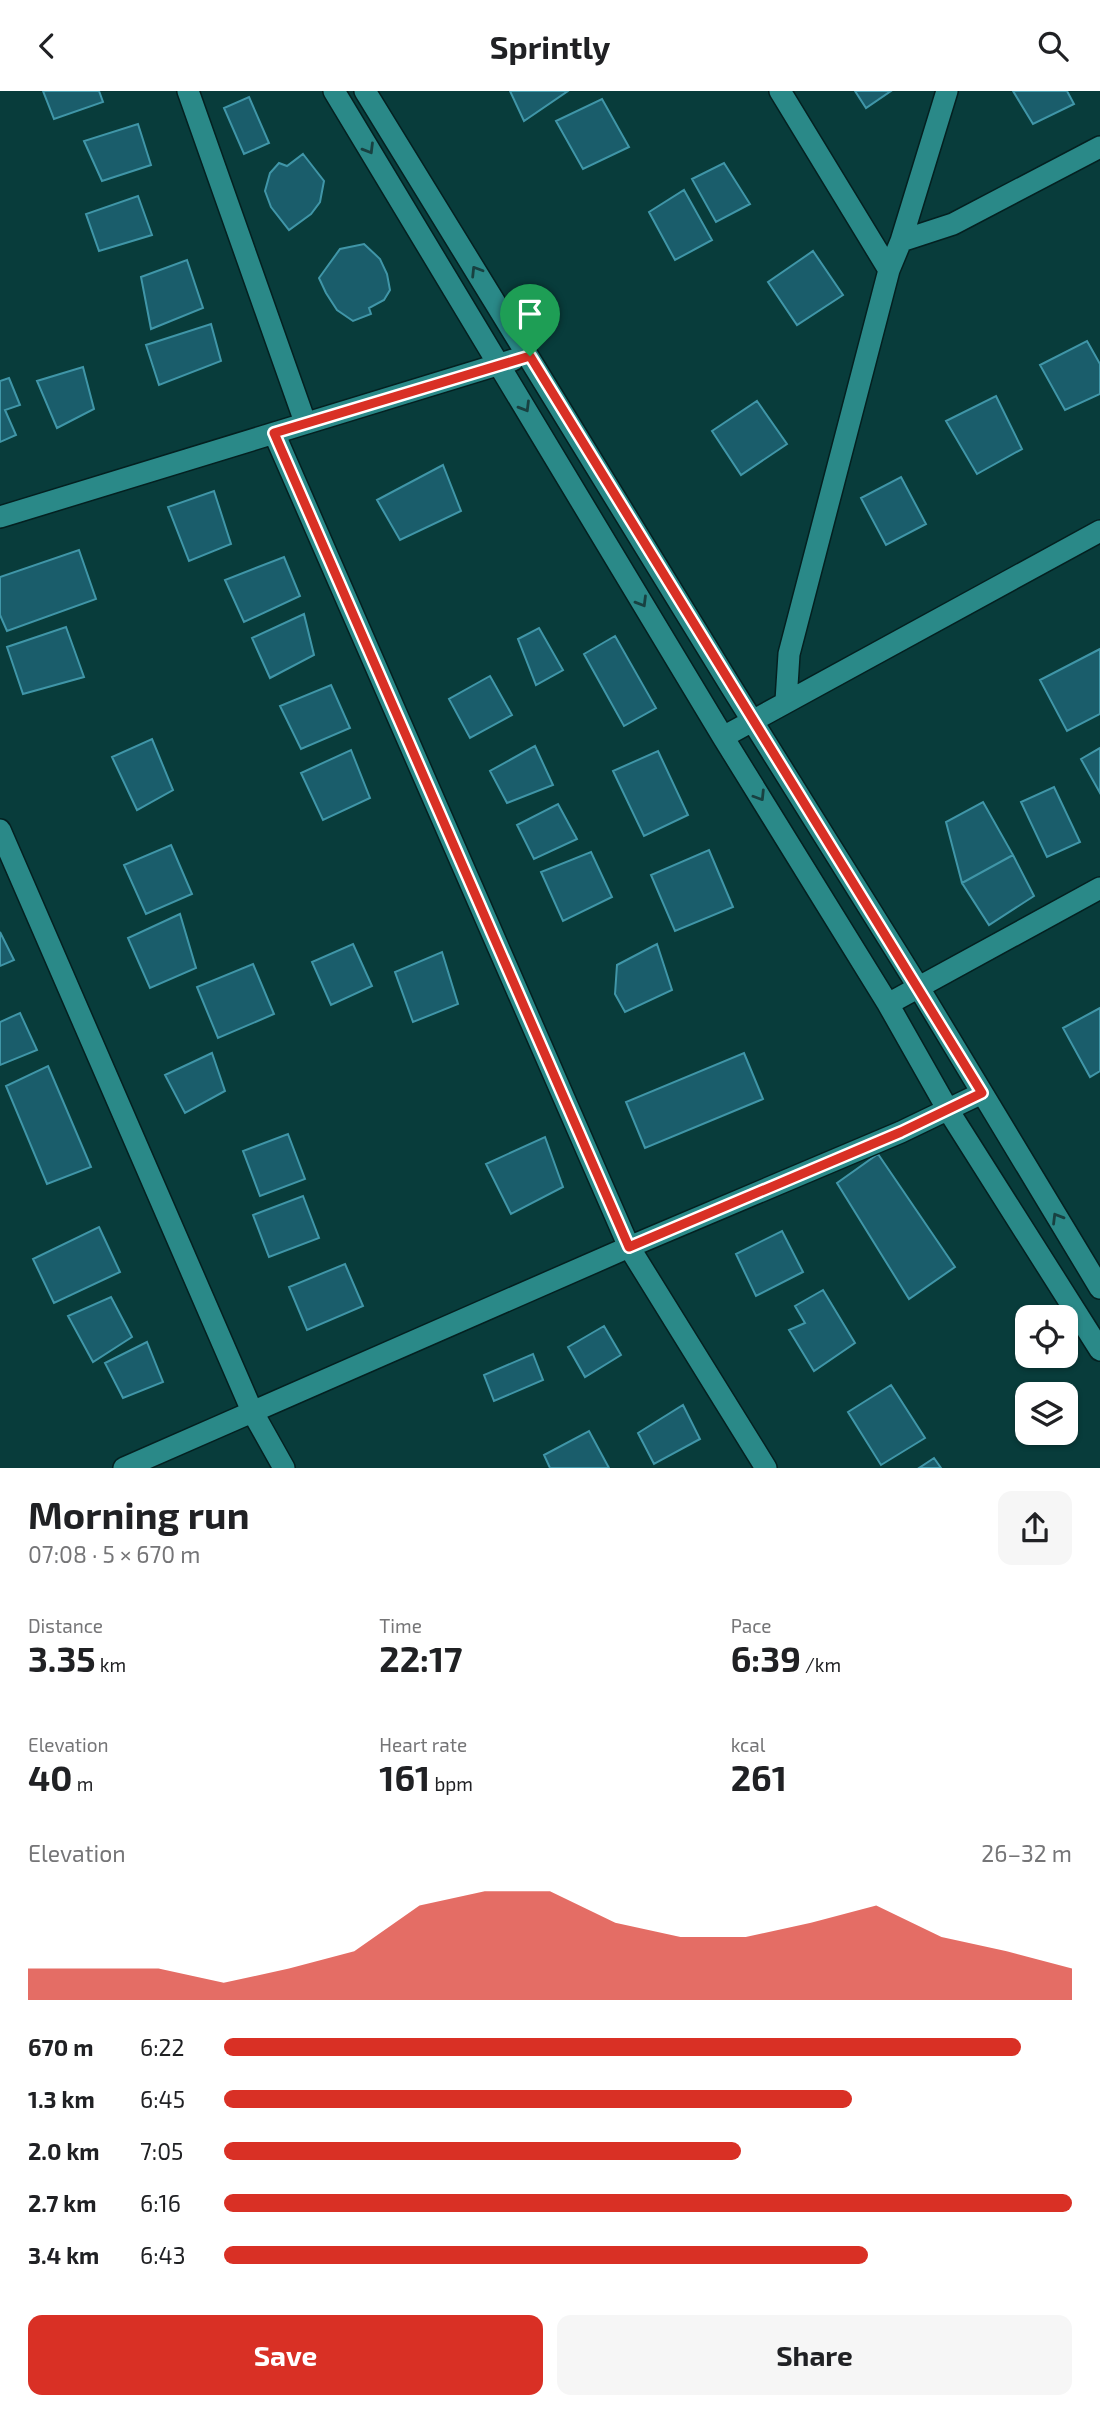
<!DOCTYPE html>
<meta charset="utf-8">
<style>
body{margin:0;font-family:"Exo 2",sans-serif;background:#f6f6f6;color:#202124;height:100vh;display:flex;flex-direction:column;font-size:26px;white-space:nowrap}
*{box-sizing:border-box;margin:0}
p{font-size:23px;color:#757577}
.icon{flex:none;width:38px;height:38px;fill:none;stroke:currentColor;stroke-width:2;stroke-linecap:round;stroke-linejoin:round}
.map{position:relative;height:1377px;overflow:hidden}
.side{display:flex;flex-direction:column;background:#fff;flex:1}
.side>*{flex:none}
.controls{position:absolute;left:1015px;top:1214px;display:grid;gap:14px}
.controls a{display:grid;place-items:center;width:63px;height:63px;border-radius:14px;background:#fff;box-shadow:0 2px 5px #0004;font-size:35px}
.pin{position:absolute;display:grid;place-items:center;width:60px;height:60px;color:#fff;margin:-72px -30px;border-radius:50% 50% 50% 0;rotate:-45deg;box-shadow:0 0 7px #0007}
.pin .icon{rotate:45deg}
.round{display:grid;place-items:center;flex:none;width:74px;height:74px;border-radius:14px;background:#f6f6f6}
.headline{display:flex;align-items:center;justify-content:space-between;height:119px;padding:0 28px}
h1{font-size:38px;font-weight:700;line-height:52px}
.stats{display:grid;grid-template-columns:repeat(3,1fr);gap:10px;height:119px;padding:7px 28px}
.stats div{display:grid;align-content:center}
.stats b{font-size:35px;font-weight:700}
.stats small{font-size:19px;font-weight:400}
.stats p{font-size:19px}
.chart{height:196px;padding:14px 28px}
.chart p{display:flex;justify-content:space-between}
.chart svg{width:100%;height:126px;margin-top:7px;fill:#d93025;opacity:.7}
.action{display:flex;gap:14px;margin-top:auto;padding:14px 28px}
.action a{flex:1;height:80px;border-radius:14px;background:#d93025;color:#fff;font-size:28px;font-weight:700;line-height:80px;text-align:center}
.action a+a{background:#f6f6f6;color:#202124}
ul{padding:0 28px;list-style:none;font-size:23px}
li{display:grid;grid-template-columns:112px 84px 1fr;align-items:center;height:52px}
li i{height:18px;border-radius:9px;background:#d93025}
header{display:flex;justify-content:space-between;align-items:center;height:91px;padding:0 28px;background:#fff;font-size:32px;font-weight:700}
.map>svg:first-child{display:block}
.building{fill:#1a5d6b;stroke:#4096a8;stroke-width:2}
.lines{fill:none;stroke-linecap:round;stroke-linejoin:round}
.minor-casing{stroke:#042020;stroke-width:24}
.minor{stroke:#2a8988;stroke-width:21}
.oneway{stroke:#184141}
.route-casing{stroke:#fff;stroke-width:14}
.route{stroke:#d93025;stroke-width:9}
</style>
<header><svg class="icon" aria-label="back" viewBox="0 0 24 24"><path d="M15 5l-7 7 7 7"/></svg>Sprintly<svg class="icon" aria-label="search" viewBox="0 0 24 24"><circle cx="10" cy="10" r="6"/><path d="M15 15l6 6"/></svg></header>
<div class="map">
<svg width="1100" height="1377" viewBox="0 0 1100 1377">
<rect width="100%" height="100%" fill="#083c3b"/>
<path class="building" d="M43,0H99L103,11L54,28Z
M510,0H568L524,30Z
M855,0H891L866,17Z
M1013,0H1067L1074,13L1033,33Z
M249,6L269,52L244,63L224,17Z
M602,8L629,56L583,78L556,30Z
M138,33L151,74L102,90L84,50Z
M303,63L324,90L320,111L311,123L289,139L271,116L265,100L270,82L279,72L287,75Z
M724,72L750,113L716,131L692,88Z
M684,99L712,149L675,169L649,121Z
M138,105L152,144L99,160L86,123Z
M364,153L380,168L387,183L390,199L384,209L369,217L371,223L353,230L337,219L326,202L319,187L340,158Z
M813,160L843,204L797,234L768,191Z
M187,169L203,217L151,238L141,186Z
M211,233L221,270L159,294L146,254Z
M1087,250L1100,273V303L1065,319L1040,274Z
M83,276L94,318L57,337L37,290Z
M9,287L20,314L5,319L16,344L0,351V290Z
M996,305L1022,358L977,383L946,330Z
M757,310L787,353L741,384L712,340Z
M443,374L461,420L400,449L377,409Z
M901,386L926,433L886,454L861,407Z
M214,400L231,453L189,470L168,416Z
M79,459L96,508L7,540L0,524V486Z
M284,466L300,505L244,531L225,489Z
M304,523L314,564L270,587L252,547Z
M66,536L84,586L23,603L7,556Z
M539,537L563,579L536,594L518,548Z
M615,545L656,617L624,635L584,563Z
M1100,558V623L1067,640L1040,589Z
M490,585L512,624L470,647L449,608Z
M331,594L350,637L301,658L280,615Z
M152,648L173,699L137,719L112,666Z
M535,655L553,694L507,712L490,680Z
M1100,657V702L1081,668Z
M351,659L370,707L323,729L301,682Z
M658,660L688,724L644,745L613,680Z
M1054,696L1080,751L1047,766L1021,711Z
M983,711L1013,764L962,792L946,731Z
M558,713L577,748L534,768L517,734Z
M171,754L192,803L146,823L124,774Z
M709,759L733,816L675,840L651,784Z
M591,761L612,806L563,830L541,781Z
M1013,764L1034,805L989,834L962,792Z
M180,823L196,877L150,897L128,847Z
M0,841L14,869L0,875Z
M353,853L372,895L331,914L312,871Z
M657,853L672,899L625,921L615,903L617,874Z
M442,861L458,913L413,931L395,881Z
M253,873L274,923L218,947L197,896Z
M1100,917V980L1090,986L1063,937Z
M20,922L37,959L0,974V931Z
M212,962L225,1000L185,1022L165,984Z
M744,962L763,1008L645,1057L626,1011Z
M48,975L91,1076L47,1093L6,995Z
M288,1043L305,1088L260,1105L243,1060Z
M545,1046L563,1096L511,1123L486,1073Z
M878,1063L955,1176L909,1208L837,1092Z
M303,1105L319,1147L269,1166L253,1124Z
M99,1136L120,1181L54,1212L33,1168Z
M782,1140L803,1181L756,1205L736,1163Z
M345,1173L363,1215L307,1239L289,1196Z
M823,1199L855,1252L814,1280L789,1239L805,1232L795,1215Z
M111,1206L132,1246L93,1271L68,1225Z
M604,1235L621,1264L585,1286L568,1256Z
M147,1251L163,1291L123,1307L105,1272Z
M533,1263L543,1289L494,1310L484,1284Z
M891,1294L925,1347L881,1374L848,1321Z
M683,1314L700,1348L654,1373L638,1342Z
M589,1340L609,1377H550L544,1364Z
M934,1367L941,1377H919Z"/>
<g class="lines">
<g class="minor-casing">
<path id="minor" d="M188,0L305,331
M334,0L723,646L888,913L948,1019L1100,1259
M365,0L730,594L919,897L1100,1197
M780,0L889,179
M901,150L953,133L1100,56
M274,342L629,1156L766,1377
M0,426L513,269
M786,610L789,563L889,179L901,150L947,0
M723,646L1100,440
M0,739L252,1320L284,1377
M888,913L1100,797
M124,1377L629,1156L901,1041L982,1002"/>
</g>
<use href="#minor" class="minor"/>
</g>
<defs><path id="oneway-chevron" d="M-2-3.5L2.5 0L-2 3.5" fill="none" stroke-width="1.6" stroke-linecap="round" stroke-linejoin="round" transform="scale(1.75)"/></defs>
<g class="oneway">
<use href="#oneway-chevron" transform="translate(369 58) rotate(59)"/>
<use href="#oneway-chevron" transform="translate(476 180) rotate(-122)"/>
<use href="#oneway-chevron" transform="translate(525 316) rotate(59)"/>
<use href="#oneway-chevron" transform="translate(642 511) rotate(59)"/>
<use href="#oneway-chevron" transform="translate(760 705) rotate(58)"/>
<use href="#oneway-chevron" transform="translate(1057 1127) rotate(-121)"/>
</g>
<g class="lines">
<g class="route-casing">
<path id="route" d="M530,265L982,1002L901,1041L629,1156L274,342Z"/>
</g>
<use href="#route" class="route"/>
</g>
</svg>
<div class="controls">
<a><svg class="icon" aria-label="locate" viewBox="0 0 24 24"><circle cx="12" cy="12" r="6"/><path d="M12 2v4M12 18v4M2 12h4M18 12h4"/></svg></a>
<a><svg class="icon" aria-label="layers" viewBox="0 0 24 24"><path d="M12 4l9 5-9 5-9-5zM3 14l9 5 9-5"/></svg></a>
</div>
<div class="pin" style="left:530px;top:265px;background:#1e9e55"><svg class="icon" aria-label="arrive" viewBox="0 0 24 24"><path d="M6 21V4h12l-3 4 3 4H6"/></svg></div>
</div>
<section class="side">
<div class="headline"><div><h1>Morning run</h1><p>07:08 · 5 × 670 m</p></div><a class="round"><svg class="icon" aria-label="share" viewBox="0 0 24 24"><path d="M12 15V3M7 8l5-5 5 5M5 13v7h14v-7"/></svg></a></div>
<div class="stats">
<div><p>Distance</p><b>3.35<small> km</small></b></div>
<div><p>Time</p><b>22:17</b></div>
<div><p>Pace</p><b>6:39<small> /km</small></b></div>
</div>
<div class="stats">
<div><p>Elevation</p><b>40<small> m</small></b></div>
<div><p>Heart rate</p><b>161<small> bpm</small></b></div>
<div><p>kcal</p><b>261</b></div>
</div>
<div class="chart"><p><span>Elevation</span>26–32 m</p>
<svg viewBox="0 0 160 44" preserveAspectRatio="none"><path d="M0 44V33L10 33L20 33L30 38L40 33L50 27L60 11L70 6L80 6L90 17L100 22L110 22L120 17L130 11L140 22L150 27L160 33V44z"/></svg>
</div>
<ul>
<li><b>670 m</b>6:22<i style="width:94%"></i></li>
<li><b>1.3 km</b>6:45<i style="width:74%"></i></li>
<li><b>2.0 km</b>7:05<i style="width:61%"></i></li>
<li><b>2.7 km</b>6:16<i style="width:100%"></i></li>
<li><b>3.4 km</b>6:43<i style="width:76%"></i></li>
</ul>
<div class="action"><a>Save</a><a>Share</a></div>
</section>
